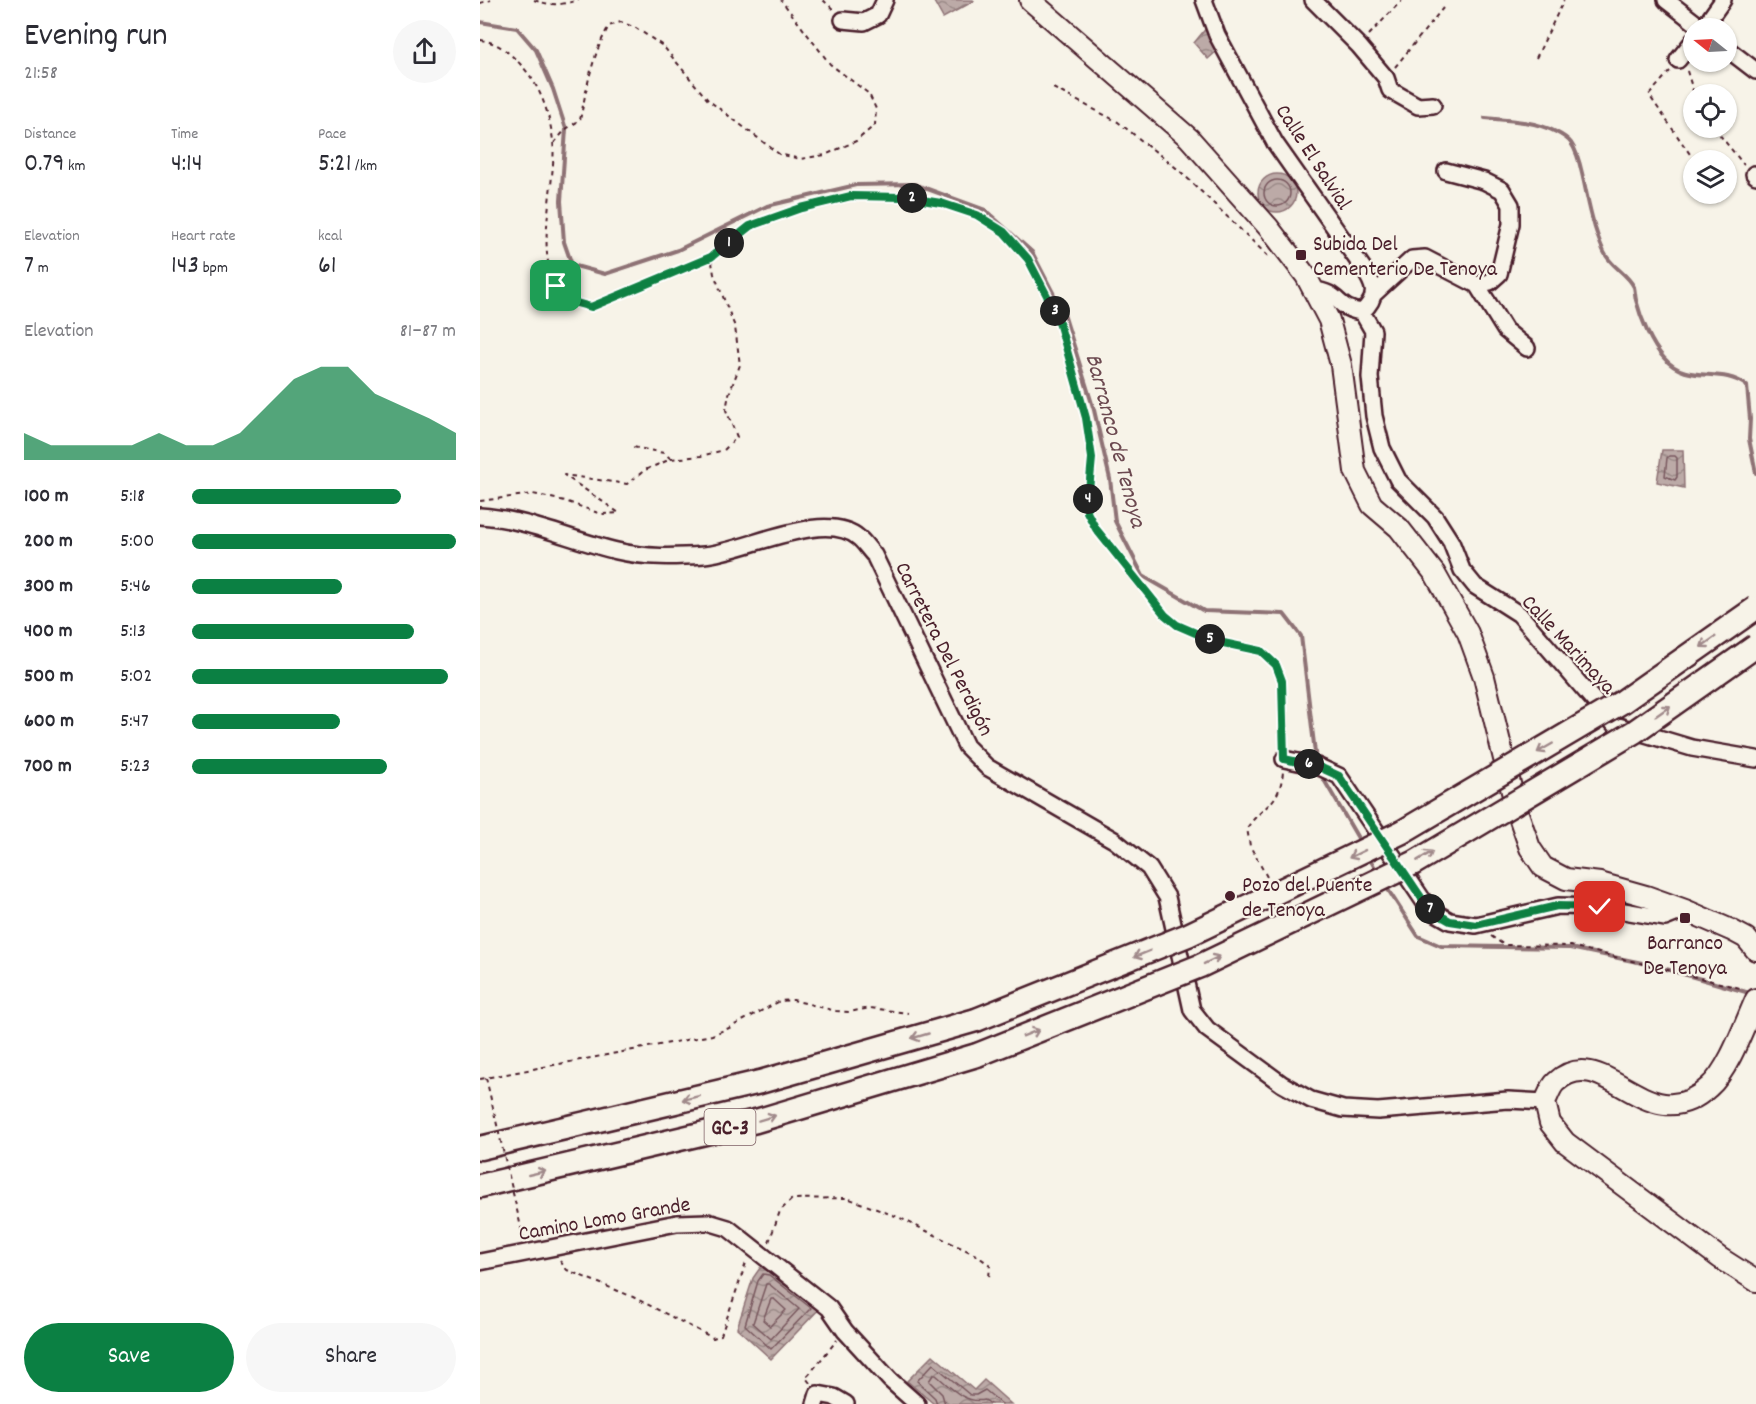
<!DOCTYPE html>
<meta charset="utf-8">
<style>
body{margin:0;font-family:Dekko,sans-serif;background:#f7f7f7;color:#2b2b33;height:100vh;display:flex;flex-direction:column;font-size:22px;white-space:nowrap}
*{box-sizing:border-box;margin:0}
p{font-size:20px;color:#7c7c81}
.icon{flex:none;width:33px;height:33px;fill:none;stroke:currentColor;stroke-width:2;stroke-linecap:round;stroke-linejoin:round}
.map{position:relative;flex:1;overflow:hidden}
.panel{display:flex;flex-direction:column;background:#fff;width:480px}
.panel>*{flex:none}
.needle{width:39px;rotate:288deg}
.buttons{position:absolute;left:1203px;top:18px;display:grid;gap:12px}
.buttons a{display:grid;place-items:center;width:54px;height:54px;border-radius:50%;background:#fff;box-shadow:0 2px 4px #0004;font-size:30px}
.pin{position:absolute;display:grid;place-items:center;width:51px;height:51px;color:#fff;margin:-26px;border-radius:12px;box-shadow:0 3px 9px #0006}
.km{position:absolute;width:30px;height:30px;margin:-15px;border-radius:50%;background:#222;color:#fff;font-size:16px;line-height:30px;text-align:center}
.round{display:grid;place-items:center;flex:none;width:63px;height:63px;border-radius:32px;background:#f7f7f7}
.overview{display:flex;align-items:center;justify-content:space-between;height:102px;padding:0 24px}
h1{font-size:33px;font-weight:600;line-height:45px}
.figures{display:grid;grid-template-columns:repeat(3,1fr);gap:9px;height:102px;padding:6px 24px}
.figures div{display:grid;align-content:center}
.figures b{font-size:26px;font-weight:600}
.figures small{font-size:16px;font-weight:400}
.figures p{font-size:16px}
.chart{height:168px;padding:12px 24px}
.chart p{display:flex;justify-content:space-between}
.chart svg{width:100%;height:108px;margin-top:6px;fill:#0b8043;opacity:.7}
.button{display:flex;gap:12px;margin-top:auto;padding:12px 24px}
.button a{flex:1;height:69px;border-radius:36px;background:#0b8043;color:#fff;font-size:24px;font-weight:600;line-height:69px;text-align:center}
.button a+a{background:#f7f7f7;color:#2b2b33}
ul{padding:0 24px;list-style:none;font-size:20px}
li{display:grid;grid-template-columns:96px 72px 1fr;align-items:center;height:45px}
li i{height:15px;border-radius:8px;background:#0b8043}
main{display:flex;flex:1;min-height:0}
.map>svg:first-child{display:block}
.water{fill:url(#water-waves);stroke:#8e7275;stroke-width:1.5}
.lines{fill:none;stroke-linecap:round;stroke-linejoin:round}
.shore{stroke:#78575d;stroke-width:1.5}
.stream{stroke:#8e7275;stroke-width:4}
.minor-casing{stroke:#4a1f2b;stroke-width:20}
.major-casing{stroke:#4a1f2b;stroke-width:24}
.highway-casing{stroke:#4a1f2b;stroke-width:27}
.path{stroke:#4a1f2b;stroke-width:2;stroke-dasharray:4.5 4.5;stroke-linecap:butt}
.minor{stroke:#f7f3e8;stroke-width:15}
.major{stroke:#f7f3e8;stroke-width:20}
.highway{stroke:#f7f3e8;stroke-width:22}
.highway-bridge-casing{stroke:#4a1f2b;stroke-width:27;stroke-linecap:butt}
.path-bridge{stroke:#4a1f2b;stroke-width:2;stroke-dasharray:4.5 4.5;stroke-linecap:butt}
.highway-bridge{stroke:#f7f3e8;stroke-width:22}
.oneway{stroke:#a0898a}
.route-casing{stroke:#fff;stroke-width:12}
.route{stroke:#0b8043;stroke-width:8}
.poi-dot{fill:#4a1f2b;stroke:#f7f3e8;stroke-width:2}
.labels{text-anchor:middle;stroke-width:4.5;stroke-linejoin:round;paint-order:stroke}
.shield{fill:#f7f3e8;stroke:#7e5f64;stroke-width:1.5}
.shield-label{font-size:21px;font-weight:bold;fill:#4a1f2b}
.street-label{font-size:22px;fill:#4a1f2b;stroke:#f7f3e8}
.poi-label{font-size:22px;fill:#4a1f2b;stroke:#f7f3e8;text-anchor:start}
.water-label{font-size:24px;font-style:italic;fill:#6c4950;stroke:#f7f3e8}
</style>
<main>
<section class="panel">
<div class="overview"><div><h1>Evening run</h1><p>21:58</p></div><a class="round"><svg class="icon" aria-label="share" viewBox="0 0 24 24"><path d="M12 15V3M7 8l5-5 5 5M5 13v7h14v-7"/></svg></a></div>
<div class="figures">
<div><p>Distance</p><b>0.79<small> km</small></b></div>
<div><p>Time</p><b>4:14</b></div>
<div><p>Pace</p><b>5:21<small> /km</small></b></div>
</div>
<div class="figures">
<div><p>Elevation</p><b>7<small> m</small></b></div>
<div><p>Heart rate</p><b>143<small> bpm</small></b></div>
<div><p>kcal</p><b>61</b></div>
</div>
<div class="chart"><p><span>Elevation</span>81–87 m</p>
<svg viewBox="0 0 160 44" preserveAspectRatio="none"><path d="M0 44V33L10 38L20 38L30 38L40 38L50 33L60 38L70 38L80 33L90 22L100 11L110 6L120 6L130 17L140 22L150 27L160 33V44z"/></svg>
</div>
<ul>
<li><b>100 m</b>5:18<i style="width:79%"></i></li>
<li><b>200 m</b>5:00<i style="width:100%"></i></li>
<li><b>300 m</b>5:46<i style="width:57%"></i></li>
<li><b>400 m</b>5:13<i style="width:84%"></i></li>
<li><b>500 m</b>5:02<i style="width:97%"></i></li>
<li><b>600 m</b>5:47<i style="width:56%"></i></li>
<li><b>700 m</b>5:23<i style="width:74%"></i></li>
</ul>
<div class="button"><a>Save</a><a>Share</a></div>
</section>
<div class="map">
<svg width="1276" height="1404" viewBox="0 0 1276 1404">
<defs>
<pattern id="water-waves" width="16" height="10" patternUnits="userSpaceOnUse" patternTransform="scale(1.5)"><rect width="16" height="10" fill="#bcaaa7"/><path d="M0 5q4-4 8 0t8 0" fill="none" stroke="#9b8a88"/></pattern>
</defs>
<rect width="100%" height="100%" fill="#f7f3e8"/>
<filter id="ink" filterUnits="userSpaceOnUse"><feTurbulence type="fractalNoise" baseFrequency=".0167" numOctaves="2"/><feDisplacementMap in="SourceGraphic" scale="12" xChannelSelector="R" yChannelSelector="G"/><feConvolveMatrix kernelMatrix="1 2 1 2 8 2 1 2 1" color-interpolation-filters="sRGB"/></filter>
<g filter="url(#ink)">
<path class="water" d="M453,0H493L494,1L463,18Z
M728,26L739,49L728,59L714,43Z
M778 193a19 19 0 1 1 38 0a19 19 0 1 1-38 0Z
M1182,450H1203L1204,488L1177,482Z
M280,1268H290L341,1307L291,1359L257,1328L273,1278Z
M453,1355L494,1390L504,1380L531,1404H454L427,1381Z"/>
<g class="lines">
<path class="shore" d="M784 193a13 13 0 1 1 26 0a13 13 0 1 1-26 0Z
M1189,456H1195L1197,458V477L1195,480L1185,476L1187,458Z
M283,1274L289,1275L331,1308L291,1349L265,1325L278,1281Z
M286,1284H289L319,1309L291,1339L273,1323Z
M291,1299H294L306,1310L290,1326L283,1320Z
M457,1404L455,1398L437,1381L453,1364L490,1395H496L505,1390L522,1404
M465,1404L462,1394L449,1381L453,1375H456C471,1388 485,1404 505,1400L511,1404"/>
<path class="stream" d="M0,22L37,28L56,50L73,89L86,129L81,201L84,242L92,265L125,274L198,250L287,206L376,185L434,184L505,210L552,252L584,314L614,410L630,479L635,521L663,576L724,611L804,614L821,636L836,761
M1005,118C1028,120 1055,121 1076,132C1080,134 1088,139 1091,143C1099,154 1101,170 1104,182C1109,206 1114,230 1124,252C1131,267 1147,273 1154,287C1155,291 1155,296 1156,300C1161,319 1171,344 1184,358C1208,386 1240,365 1267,386L1270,419L1269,439L1276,473
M840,773L882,845
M888,856L898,873
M905,885L938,936L961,946L1090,948L1172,965L1273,994"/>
<g class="minor-casing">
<path id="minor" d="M724,0L737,35L795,143L883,268C895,286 899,296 882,312C855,309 861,292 833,290
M833,0L879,46L906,78L910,90L938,106L953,105
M1186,0L1222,28
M363,20L384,22L398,15L405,0
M1223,28L1243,0
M1246,48L1276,71
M1198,60L1214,40
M966,171L1004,181L1022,190L1031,205V224L1019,274L1010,282L997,285
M1274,174L1276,176
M894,294L932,259L945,258L997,285L1025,330L1047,348
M882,312L893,331L890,377L894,416L902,448L918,480L955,517L971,542L982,570L995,586L1039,614L1135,725L1212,748L1276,759
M0,516C47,519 91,540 137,551C166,558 195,557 224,555C265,552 344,508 379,538C385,543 389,550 394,555L486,746L507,767L634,840L669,868L687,897L712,1010L727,1029L802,1084L831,1100L863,1109L898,1111L1028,1100L1065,1102
M804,759L837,766L859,776L949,909L970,921L996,925L1078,906L1120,907L1185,918L1205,910
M0,1262L197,1223L228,1222L248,1228L349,1308L365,1331L410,1380L437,1404
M335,1404L338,1394L354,1397L366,1404"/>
</g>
<g class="major-casing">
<path id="major" d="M550,0L709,138L789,228L826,276L849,320L861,365L875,471L892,505L919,528L955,574L988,633L1004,677L1036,808L1050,848L1063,867L1086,879L1120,883L1166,896L1205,910L1251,930L1266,938L1276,950
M1276,999C1265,1023 1249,1070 1229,1087C1168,1144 1124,1038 1076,1082C1071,1086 1068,1096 1065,1102L1070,1123L1085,1142L1240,1258L1276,1281"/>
</g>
<g class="highway-casing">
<path id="highway" d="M0,1148L280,1082L496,1020
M0,1186L276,1121L497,1055"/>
</g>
<path class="path" d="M54,0C71,6 82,5 99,0
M343,0L355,11
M0,3L11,0
M889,35L922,0
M0,40C18,42 30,53 42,66C60,85 70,115 73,141C78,183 45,278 93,302C99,304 106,305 111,307L231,257L270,226L321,208L371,196L423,197L461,203L497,215L524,232L548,259L577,315L606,418L612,458L607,512L616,529L685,615L697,625L734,641L781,651L796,665L802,681L803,745
M1056,58L1084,0
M915,67L963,8
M1190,71L1169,95L1214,160
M1207,71L1214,94
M573,88L638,122L700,171L791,259
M1234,128L1264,165
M74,143L86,129L100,120C107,87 112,55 129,26L141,22L156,28L183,46L228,100L299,154L320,159L345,155L376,141L395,125L396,109L389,94L350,64L301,0
M1232,194L1237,202
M191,459L221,456L244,450L257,437L246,410L249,394L260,365L255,327L234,274L231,257
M0,501L53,494L85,501L121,514L139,513L84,475L147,484L165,470L191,459L184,453L153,447
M787,877L770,846L767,828C784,803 799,807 803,772
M1011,936L1024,945L1091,946L1264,989
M0,1079L232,1035L249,1028L300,1001L313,1000L356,1011L369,1012L390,1008L428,1013
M289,1242L300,1211L312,1199L367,1198L418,1217L496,1255L510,1265L509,1278
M80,1261L87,1270L153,1297L233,1338L241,1335L267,1260
M330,1383L326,1378L357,1340"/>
<use href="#minor" class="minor"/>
<use href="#major" class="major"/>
<use href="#highway" class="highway"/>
<g class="highway-bridge-casing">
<path id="highway-bridge" d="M496,1020L708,935L922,832L1142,702L1276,608
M497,1055L720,966L934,863L1154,732L1276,646"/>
</g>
<path class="path-bridge" d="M6,1078L44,1240"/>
<use href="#highway-bridge" class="highway-bridge"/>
</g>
<defs><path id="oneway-shaft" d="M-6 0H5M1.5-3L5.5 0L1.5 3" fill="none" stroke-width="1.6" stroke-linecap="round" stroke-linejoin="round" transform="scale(1.5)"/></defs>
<g class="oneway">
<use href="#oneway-shaft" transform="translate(1228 642) rotate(145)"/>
<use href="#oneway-shaft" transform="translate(1183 711) rotate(-35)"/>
<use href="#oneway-shaft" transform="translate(1065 748) rotate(150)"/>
<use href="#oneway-shaft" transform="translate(877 854) rotate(154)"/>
<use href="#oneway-shaft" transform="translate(945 856) rotate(-31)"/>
<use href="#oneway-shaft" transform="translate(662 954) rotate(158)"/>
<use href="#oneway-shaft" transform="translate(732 960) rotate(-26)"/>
<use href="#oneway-shaft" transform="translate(551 1033) rotate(-22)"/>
<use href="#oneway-shaft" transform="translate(440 1036) rotate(164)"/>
<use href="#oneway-shaft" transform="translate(211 1098) rotate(167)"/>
<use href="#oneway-shaft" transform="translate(287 1118) rotate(-17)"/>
<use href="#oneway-shaft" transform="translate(57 1173) rotate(-13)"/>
</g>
</g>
<g class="lines" filter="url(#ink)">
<g class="route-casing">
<path id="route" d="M76,286L93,302L111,307L231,257L270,226L321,208L371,196L423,197L461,203L497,215L524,232L548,259L577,315L606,418L612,458L607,512L616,529L685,615L697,625L734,641L781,651L796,665L802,681L804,759L837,766L859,776L949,909L970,921L996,925L1077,906L1120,907"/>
</g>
<use href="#route" class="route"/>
</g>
<g class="poi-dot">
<rect x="815" y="249" width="12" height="12" rx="3"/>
<circle cx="750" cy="896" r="6"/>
<rect x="1199" y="912" width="12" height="12" rx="3"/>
</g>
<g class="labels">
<rect class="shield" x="224.5" y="1109" width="51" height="36" rx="4.5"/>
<g class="shield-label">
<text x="250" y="1134">GC-3</text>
</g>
<g class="street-label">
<text transform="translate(835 156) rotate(57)" y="8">Calle El Salvial</text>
<text transform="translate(1090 643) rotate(47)" y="8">Calle Marimaya</text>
<text transform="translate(466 648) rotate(63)" y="8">Carretera Del Perdigón</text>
<text transform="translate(124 1217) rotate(-10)" y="8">Camino Lomo Grande</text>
</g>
<g class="poi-label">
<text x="833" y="250">Subida Del<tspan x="833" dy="25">Cementerio De Tenoya</tspan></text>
<text x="762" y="891">Pozo del Puente<tspan x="762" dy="25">de Tenoya</tspan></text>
<text x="1205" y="949" text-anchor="middle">Barranco<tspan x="1205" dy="25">De Tenoya</tspan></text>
</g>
<g class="water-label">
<text transform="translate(637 440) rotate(75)" y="8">Barranco de Tenoya</text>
</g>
</g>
</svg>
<div class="buttons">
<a><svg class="needle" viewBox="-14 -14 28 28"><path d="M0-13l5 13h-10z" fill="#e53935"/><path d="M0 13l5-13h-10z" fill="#7c7c81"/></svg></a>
<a><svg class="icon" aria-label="locate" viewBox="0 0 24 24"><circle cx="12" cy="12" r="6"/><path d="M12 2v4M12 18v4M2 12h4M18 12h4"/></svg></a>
<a><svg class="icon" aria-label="layers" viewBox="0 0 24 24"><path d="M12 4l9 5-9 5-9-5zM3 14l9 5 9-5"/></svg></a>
</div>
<div class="pin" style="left:76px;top:286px;background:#1e9e55"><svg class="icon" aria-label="arrive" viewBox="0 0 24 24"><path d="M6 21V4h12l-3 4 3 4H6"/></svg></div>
<div class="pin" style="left:1120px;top:907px;background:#d93025"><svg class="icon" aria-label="check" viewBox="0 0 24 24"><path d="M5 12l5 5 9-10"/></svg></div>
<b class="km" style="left:249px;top:243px">1</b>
<b class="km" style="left:432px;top:198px">2</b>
<b class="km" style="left:575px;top:311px">3</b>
<b class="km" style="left:608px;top:499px">4</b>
<b class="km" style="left:730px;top:639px">5</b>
<b class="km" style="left:829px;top:764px">6</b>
<b class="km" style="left:950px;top:909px">7</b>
</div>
</main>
